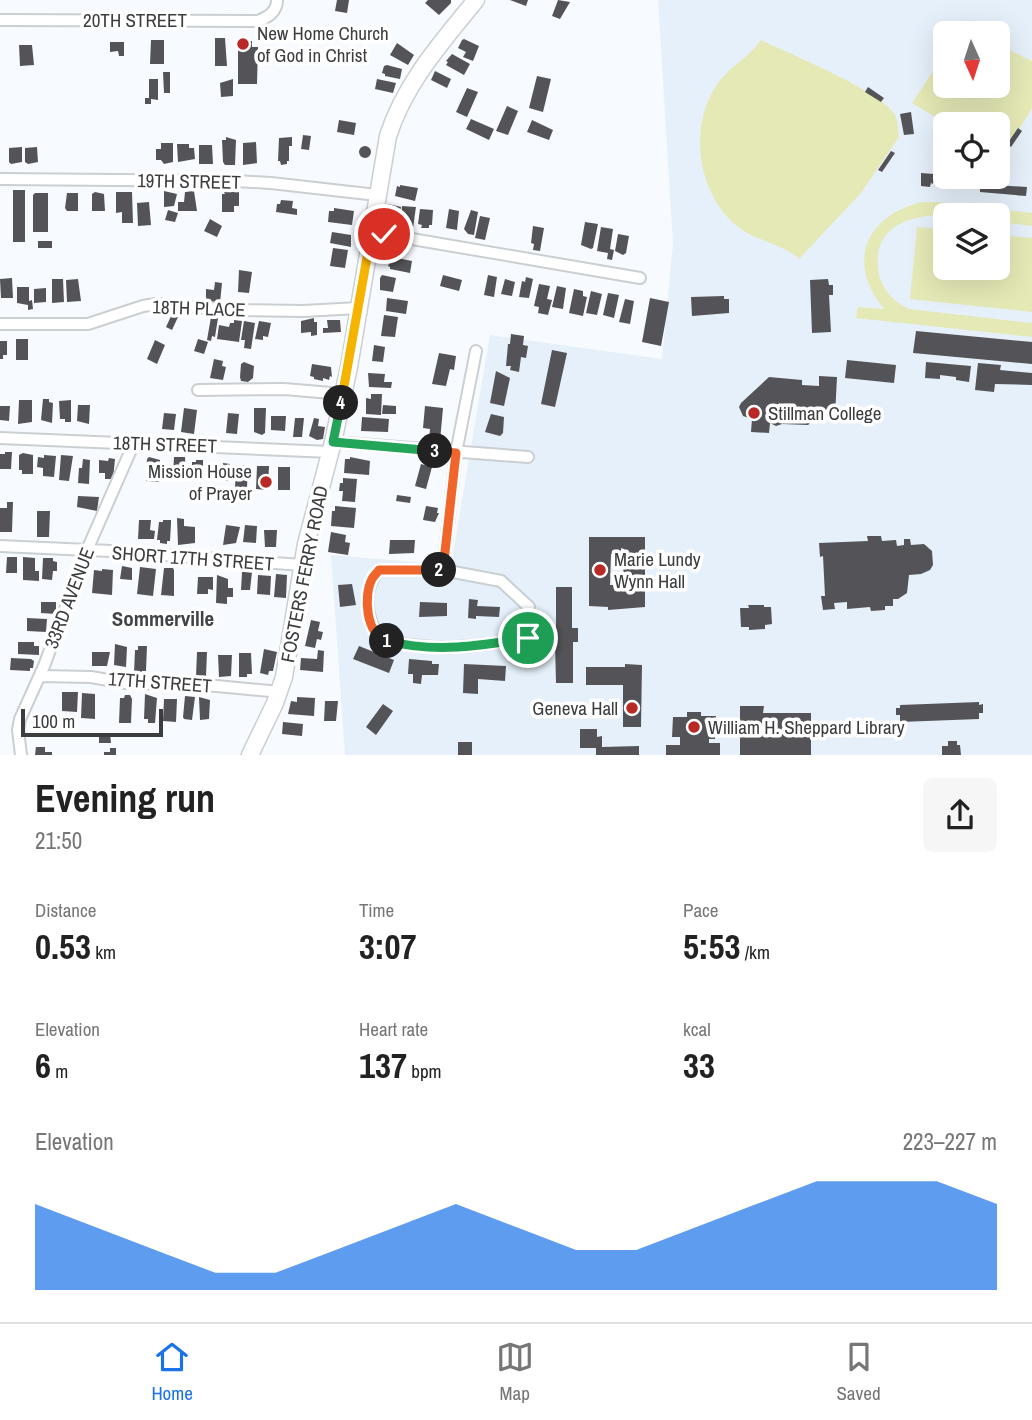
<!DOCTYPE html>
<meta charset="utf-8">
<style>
body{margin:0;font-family:"Archivo Narrow",sans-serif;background:#f6f6f6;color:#222;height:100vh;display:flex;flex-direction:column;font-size:26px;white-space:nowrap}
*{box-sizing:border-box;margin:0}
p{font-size:23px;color:#767676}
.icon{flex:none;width:38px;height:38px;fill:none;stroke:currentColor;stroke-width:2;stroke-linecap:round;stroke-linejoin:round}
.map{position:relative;height:755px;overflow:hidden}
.side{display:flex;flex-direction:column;background:#fff;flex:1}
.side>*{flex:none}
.needle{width:46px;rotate:177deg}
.controls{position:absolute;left:933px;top:21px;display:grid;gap:14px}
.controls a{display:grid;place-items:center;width:77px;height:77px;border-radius:10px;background:#fff;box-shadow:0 7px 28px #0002;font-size:35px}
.scale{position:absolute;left:21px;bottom:18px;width:142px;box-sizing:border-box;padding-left:7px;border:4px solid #3b3d3f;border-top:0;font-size:19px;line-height:24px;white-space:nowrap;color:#3b3d3f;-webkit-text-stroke:5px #fff;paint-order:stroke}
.pin{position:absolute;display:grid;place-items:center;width:60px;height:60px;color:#fff;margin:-30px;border:4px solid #fff;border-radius:50%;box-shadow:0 2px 7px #0007}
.km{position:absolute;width:35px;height:35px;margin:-18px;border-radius:50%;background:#222;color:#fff;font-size:19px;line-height:35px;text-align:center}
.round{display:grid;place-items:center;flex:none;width:74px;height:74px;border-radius:10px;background:#f6f6f6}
.overview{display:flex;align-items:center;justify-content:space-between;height:119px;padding:0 35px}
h1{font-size:38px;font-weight:700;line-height:52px}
.metrics{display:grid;grid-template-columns:repeat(3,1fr);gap:10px;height:119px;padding:7px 35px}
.metrics div{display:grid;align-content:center}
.metrics b{font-size:35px;font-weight:700}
.metrics small{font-size:19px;font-weight:400}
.metrics p{font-size:19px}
.chart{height:196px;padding:14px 35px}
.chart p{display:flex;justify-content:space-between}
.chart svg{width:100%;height:126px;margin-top:7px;fill:#1a73e8;opacity:.7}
.menu{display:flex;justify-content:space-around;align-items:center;height:98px;border-top:2px solid #e0e0e0;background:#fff;font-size:19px;color:#767676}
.menu a{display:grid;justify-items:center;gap:4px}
.menu .current{color:#1a73e8}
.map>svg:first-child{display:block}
.built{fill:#e6f0fa;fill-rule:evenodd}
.green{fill:#e5e9b6}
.building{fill:#545458;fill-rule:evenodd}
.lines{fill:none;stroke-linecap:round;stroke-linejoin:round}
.street-casing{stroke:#cacfd2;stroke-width:14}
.secondary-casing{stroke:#cacfd2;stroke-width:19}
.street{stroke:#fff;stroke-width:10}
.secondary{stroke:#fff;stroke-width:16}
.split-1-casing{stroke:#fff;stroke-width:14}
.split-2-casing{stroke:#fff;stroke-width:14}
.split-3-casing{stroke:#fff;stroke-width:14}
.split-4-casing{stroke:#fff;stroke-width:14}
.split-5-casing{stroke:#fff;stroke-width:14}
.split-6-casing{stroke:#fff;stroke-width:14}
.split-1{stroke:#22a559;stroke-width:9}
.split-2{stroke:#f0652b;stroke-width:9}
.split-3{stroke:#f0652b;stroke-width:9}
.split-4{stroke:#22a559;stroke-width:9}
.split-5{stroke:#f5b400;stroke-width:9}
.split-6{stroke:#f5b400;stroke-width:9}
.poi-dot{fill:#b92a27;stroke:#fff;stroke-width:2.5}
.labels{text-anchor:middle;stroke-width:7;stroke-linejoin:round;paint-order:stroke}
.street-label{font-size:19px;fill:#3b3d3f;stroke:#fff}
.poi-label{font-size:19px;fill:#3b3d3f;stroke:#fff;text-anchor:start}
.neighbourhood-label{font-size:21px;font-weight:bold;fill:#404447;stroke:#fff}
</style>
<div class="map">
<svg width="1032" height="755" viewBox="0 0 1032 755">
<rect width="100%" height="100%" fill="#f7fbff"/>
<path class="built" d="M658,0H1032V755H345L331,555L451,565L490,335L662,359L673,243ZM945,33H998V86H945ZM945,124H998V177H945ZM945,215H998V268H945Z"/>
<path class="green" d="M761,40C788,53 883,92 895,115C898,120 898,131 899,137L861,193L799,259C783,244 758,242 738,227C698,195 688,129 716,86C728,67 749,58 761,40Z
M998,48L1009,50L1032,61C1032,75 1032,93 1032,107C1030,116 1005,148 998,151V124H947L912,103L935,68L945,61V86H998Z
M921,202H939L1032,213V226L998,222V215C958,215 871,203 878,268C880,287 892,301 909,309L1032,323V337L856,318L858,307L884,309C846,262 865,217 921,202Z
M917,227L945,229V268H998V235L1032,238V312L910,299Z"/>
<path class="building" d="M337,0H349L347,13L335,11Z
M428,0H451V3L439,15L425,3Z
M510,0H528L526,6Z
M558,0L570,2L560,19L552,16Z
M215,38H225L227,66H215Z
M464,39L479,46L473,61L463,57L466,52L458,48L462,40Z
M151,40H164V64H150Z
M238,41H252V47H258L257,84H238Z
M110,42H124V56H119L118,51L110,52Z
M397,43L414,55L408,65L390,55Z
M19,45H32L34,65L20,66Z
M452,54L470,64L464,75L446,65L448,62L446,61Z
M387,65L402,69L400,79L385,76V74L382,73L384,66Z
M435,71L451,79L447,88L431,80Z
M163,72H170V93H164Z
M537,76L551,79L543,112L529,108Z
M149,79H158V100L151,99V104H145V98H149Z
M233,79V96L221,97L220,83Z
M377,79L396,83L393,93L375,89Z
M868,87L884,98L881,102L865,92Z
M467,88L478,92L467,117L456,112Z
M507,106L518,111L508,135L496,131Z
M911,112L914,134L904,135L900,114Z
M471,119L494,129L489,140L466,129Z
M339,120L356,123L354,135L337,132Z
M532,120L553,130L549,140L527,132Z
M1018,128L1022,131L1011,147L1007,144Z
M303,135L311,136L309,150L301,149Z
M226,137L236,140L235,165H225L223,162L222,140H226Z
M292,137V146H289V161H287V164L281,165L280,161H278L279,138Z
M256,142L257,163L243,165V143Z
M161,143H173V162L164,164L161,160H156V149H161Z
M177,144H189V148H194L195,159L178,162Z
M199,145H212L213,164H199Z
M359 152a6 6 0 1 1 12 0a6 6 0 1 1-12 0Z
M22,147V162L11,164L9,162V148Z
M37,147L38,162L28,164L25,162V148Z
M891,151L895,153L882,172L878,170Z
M921,173L934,174L933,184L931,183L930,187L921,186Z
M980,184L1027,187L1026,196L980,192Z
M400,185L418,188L415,201L395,196L397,186L400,187Z
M13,190H25V242H13Z
M164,191L177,194L174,206L164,207Z
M194,191L197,211H178V202H184L185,192Z
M239,191V206H234V212H222V194H225L224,192Z
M95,192L104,194L105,211H92V194Z
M116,192H132L133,223H122V212L116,213Z
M35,193H48V232H33V195Z
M67,193H78V211H67L65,208Z
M281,200L293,201L292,208L297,209V215L276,212L277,204H280Z
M149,202L151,225L138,226L137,203Z
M388,204L401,207L397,226L384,224Z
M402,206L416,207L413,228L403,227L401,225Z
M334,208L354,211L352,225L328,222L329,211H334Z
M420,209L433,210L432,225H429V228H421L422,225L418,224Z
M449,209L459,211L457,230L446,228Z
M168,210L178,213L175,222L165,220Z
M471,210L478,212L474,235L468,234L464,229Z
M480,216L490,218L485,240L475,238Z
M210,219L222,226L217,237L204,231Z
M585,222L598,224L593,248L591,249L581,245Z
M533,226L544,228L540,251L533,250L534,244L531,243Z
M601,227L613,229L610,249L614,250L612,260L607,259L608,253L597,251Z
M332,232L351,235V247L330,243Z
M618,234L629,236L626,253L623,255L615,251Z
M38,241H52V248H38Z
M333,248L348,250L345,268L330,266Z
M392,257L412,261L410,273L390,269V267L388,266Z
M239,270L252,272L249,293L238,292Z
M382,275L396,278L393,292L380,290V278Z
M443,275L462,280L459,291L440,286Z
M488,275L497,277L494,297L484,295Z
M526,277L533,279L529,298L519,297L522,281L525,282Z
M12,278L13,298H1L0,279Z
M52,279H63L64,302L52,303Z
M78,279L81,301L67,302L66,280Z
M505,279L515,282L512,296L501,294Z
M828,279L829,285H833V295H829L831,332L812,333L810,280Z
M215,282L222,283L220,303L207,302L206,297V289L214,290Z
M539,284L550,286L547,299L552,300L548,315L538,313L539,307L534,306Z
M557,286L566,288L563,309L552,307Z
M17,287H29V301L32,300L33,309L28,310V305L17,303Z
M46,288V302L34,303V289Z
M574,289L583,291V296L587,297L583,316L569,313Z
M591,291L602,294L597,315L586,313Z
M608,293L619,295L614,318L603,315Z
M724,296V299H729V313L692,316L691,297Z
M387,298L408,301L406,314L386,311Z
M650,298L669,302L661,346L642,342Z
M625,299L634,301L630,324L619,322Z
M172,314L178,317L172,330L166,327Z
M384,315L398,317L395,337L381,336Z
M211,317L218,318L215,337L212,336L211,341L207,340Z
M314,318V322H317V335L311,336V332L301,333V321Z
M234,320L242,321L239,342L217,339L219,325L229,327L230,323H234Z
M327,320H340L341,332L323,333V328H328Z
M244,321L255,323L251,349L244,348L245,340H241Z
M259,321L271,323L268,337L263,336V340L255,339Z
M916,331L1032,342V364L913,353Z
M511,334L524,336L523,345L528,346L526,358L521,357L519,372L510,370L511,366H506L508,344H510Z
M16,339H28V360H16Z
M198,339L208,342L204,354L194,351Z
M155,340L165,345L157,364L147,359Z
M0,341H7V355H3V359H0Z
M374,345L385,347L383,362L372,361Z
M552,350L567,353L555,407L541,404Z
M439,353L456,356L454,370L450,369L446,386L432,384Z
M214,359L223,361L222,366L226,367L223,380L210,378Z
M847,360L896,365L894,383L845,378Z
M244,362L254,366L253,378L248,382L241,381L240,377L241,364Z
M926,362L971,366L969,382L956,380V377L940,375V379L925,378Z
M978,363L1001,365L1000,370L1032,373V385L995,384L994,392L975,390Z
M312,364L331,367L332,377L330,376L329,380L323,378V381L314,379V377L310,376Z
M496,371L510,378L504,406L490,403Z
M368,373L385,374L384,382H392L391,388L369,387Z
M819,376L837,377L835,416H824V419L816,418L808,425L782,424L776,426L770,423L769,433L751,432L752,419L743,416L739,407L741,403L769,377L802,380V385L819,386Z
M371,394H382L381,415L366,414V398L371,399Z
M43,399H49V402L53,403L52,423L41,420Z
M19,400H32V422L18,424Z
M71,400V422H65V419H60L59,401Z
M78,405H90L89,424L77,421Z
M383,405L396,406V414H382Z
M0,406H10L9,421L0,420Z
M425,406L443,408L440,441L429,440L430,429L423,428Z
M184,408L197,410L194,434L181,432Z
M254,408H266L265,433L262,435L254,432Z
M164,413L176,414L174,430L162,429Z
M228,413L239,414L237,434L226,433Z
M491,414L504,417L503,433L500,436L485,432Z
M271,416H286L285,431L271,430Z
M362,417L389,419L388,432L361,431Z
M295,418H304L302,437H293Z
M314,418L319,419L318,426L325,427L323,439L317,440L309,436Z
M5,452H12L11,469H0V454H5Z
M23,453L33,455V474H22V470H19V455Z
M44,455L56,456L54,477L43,476V468L37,467L38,457L44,458Z
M61,455L73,456L69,481L59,480Z
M149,457L160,460L159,482L146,481L147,459Z
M174,457H185L186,476H173Z
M350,457L370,461L369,475L344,473L345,459H350Z
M109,458L115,459L113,479H105V473H99V460L108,461Z
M83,459L90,460L89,484L78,483L79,468H82Z
M196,460H203V476H192V462H196Z
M223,463L230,464L229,481L222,480Z
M421,464L432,467L426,489L415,486Z
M236,465L248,466L247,488H235Z
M257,466H269L268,490L256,489Z
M278,467H290V490H278Z
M343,478L357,479L355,502L342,501L343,491H339L340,483H343Z
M397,495L411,497L410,503L396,501Z
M78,496L99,497L97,511L77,507Z
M7,502H13L12,532H0V508H7Z
M335,506L356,508L354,528L331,526L332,511H335Z
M426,506L438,508L437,513H439L435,522L423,520Z
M37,511H50L49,537H37Z
M177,518L184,519V526L195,527V543L178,545Z
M139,520H151L150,530L155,531L154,539H138Z
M163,520H171V523L170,541H167V544L160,543V540H157L159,522H163Z
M226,525L240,527L236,543L223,545Z
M245,525L257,526L256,543L243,542Z
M264,530H277L276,547H265Z
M331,532L346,535L345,542L350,543L348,555L328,552Z
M867,536H881L882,541L896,540L897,546L904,545V539H910L911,545L924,544L932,551L933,565L930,570L921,574L909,575L907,593L898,599H893V606H885V610L871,611L870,607L847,609V602L834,603L835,609L823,610L821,596H825L823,556L820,557L819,543L868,541Z
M589,537H645V607L608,610V607L589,606ZM621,548L624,549L623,585H610L611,554L621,555Z
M390,540H415L414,553L389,554Z
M7,557H17V573H6Z
M23,557L35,558V571H39V581L23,580Z
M43,558H53V561L57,562V571H53L52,580L42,579Z
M122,566L132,568V580L120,579Z
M140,567L156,569L153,596L137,594Z
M164,568H173L174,570V596L161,595Z
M102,569L113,570L112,595L92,593L94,570L102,571Z
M242,572H252L250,590H241Z
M276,574L287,575L286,598L274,597Z
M217,575L228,579V588H233V597H227V604L216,603Z
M258,575L271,576L270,595L257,594Z
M198,577H213V590L208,589V594H197Z
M352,584L356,605L340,607L338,585Z
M556,587H572V628H578V642H573V683H556L555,643H543V627H556Z
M469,599L478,600L477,606L500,607L499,617L476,616V619L468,618Z
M41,602H56V614L41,613Z
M420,602L447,603V616L419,617Z
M748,605H764V607H771L772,624L765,625V629L749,630V627H741L740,608H749Z
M27,618L47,619L46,632L27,631Z
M311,620L320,622L318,631L323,632L321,640L317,639L315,648L305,646Z
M18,642H34V646H39V655L18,654Z
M115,644L127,647L126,667L114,665Z
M138,646H147L146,671H142V673H134L135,650H138Z
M359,646L394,660L389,673L353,659Z
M264,649L277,652L273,671H269L268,675L260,673Z
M318,650L324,651L323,672L300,670L301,658L317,659Z
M92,652H110L107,666H92Z
M197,652H207L206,676H196Z
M239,653H251L252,674H247V677H239Z
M218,655H232L231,676L219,677Z
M11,658L31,659L34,661L33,668H30V671L10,670Z
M409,659L432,661V664H439L438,675H422L421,684L413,683V674H408Z
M464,664L506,666L505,681L478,679V694L463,693Z
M625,664L642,665L641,727H623V685H586V667H625Z
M62,692H78L77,712L62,711Z
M82,693L95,694V719L81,718Z
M145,694L157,698L155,723H148V719H144Z
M125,695H130L132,699L131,723H119L120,698H124Z
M185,696L195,697L192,720L184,719L183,717Z
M199,697L210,700L209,719L200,720Z
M297,697L315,698L314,716L288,714L291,701L297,702Z
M164,699H177L176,722L163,721Z
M325,701H338L336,721H324Z
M979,702V705L983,704V713H979V719L900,722V715H896V708H900V705Z
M383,704L393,711L376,735L366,727Z
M740,706H764L763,713H811V755H740Z
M687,712H701V716H716L715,739H709V743H720V755H666V745H680V737H672L673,717H687Z
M283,722L303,724L302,736L282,734Z
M580,729H597V737L602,736V747L639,746V755H596V748H580Z
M99,733H110L111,743H99Z
M948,741H957V745H960L961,755H942V746H948Z
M458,742H472V755H458Z
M36,747H45V752H52V755H35Z
M110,748H116V755H104V752H110Z"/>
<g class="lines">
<g class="street-casing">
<path id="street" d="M0,20L258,21C268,17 277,12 277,0
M0,179L236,181L271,183L377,195
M371,232L640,278
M0,324H88L143,306L155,304L235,310L303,311L359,308
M198,390L284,389L343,394
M0,438L331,452
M333,442L528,457
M0,546L111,551L302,565
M443,570L456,453L476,351
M528,638C475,647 433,653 381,639C365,618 362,590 379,570H443L501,581L529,607
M40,676L91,677L125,683L206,685L280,692
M21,755L18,730L20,719L44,666L87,550L134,443"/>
</g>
<g class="secondary-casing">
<path id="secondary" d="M250,755L275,703L284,677L306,544L333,442L349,367L388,136C405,83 441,43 476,0"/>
</g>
<use href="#street" class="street"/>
<use href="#secondary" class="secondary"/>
</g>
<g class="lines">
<g class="split-1-casing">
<path id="split-1" d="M387,641C435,653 480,646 528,638"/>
</g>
<g class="split-2-casing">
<path id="split-2" d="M387,641C366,635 363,596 372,579C374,575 377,573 379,570H439"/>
</g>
<g class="split-3-casing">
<path id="split-3" d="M435,451L456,453L443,570H439"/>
</g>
<g class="split-4-casing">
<path id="split-4" d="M341,403L333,442L435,451"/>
</g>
<g class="split-5-casing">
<path id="split-5" d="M341,403L366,263"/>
</g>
<g class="split-6-casing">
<path id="split-6" d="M366,263L371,232L384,234"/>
</g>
<use href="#split-1" class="split-1"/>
<use href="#split-2" class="split-2"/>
<use href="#split-3" class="split-3"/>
<use href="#split-4" class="split-4"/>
<use href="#split-5" class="split-5"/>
<use href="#split-6" class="split-6"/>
</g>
<g class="poi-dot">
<circle cx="243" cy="44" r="7"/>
<circle cx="754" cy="413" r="7"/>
<circle cx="266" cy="482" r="7"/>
<circle cx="600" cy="570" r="7"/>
<circle cx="632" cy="708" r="7"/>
<circle cx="694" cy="727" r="7"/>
</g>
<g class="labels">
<g class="street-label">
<text x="135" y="27">20TH STREET</text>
<text transform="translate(189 181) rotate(1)" y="7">19TH STREET</text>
<text transform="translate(199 308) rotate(2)" y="7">18TH PLACE</text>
<text transform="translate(165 444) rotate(2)" y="7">18TH STREET</text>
<text transform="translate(193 558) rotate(4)" y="7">SHORT 17TH STREET</text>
<text transform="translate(304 574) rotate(-79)" y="7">FOSTERS FERRY ROAD</text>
<text transform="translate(69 598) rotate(-69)" y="7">33RD AVENUE</text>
<text transform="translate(160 682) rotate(4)" y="7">17TH STREET</text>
</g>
<g class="poi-label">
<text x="257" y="40">New Home Church<tspan x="257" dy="22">of God in Christ</tspan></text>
<text x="768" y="420">Stillman College</text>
<text x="252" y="478" text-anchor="end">Mission House<tspan x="252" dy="22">of Prayer</tspan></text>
<text x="614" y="566">Marie Lundy<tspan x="614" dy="22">Wynn Hall</tspan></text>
<text x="618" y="715" text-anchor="end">Geneva Hall</text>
<text x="708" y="734">William H. Sheppard Library</text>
</g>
<g class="neighbourhood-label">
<text x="163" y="626">Sommerville</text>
</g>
</g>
</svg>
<div class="controls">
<a><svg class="needle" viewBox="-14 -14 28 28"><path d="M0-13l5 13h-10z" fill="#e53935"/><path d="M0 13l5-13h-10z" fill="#767676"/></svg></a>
<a><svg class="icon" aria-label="locate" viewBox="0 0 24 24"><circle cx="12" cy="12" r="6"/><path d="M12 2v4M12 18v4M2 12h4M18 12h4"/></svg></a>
<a><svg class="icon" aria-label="layers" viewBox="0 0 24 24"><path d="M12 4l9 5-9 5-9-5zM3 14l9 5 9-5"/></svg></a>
</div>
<div class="scale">100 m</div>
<div class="pin" style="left:528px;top:638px;background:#1e9e55"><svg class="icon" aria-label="arrive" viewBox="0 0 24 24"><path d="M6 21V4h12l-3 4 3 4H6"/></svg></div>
<div class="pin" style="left:384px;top:234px;background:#d93025"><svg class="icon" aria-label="check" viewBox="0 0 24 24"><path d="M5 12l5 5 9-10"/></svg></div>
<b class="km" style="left:387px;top:641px">1</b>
<b class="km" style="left:439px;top:570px">2</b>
<b class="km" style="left:435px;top:451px">3</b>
<b class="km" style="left:341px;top:403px">4</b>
</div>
<section class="side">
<div class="overview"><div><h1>Evening run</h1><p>21:50</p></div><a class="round"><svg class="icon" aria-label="share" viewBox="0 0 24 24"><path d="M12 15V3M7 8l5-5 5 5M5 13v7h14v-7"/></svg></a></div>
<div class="metrics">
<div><p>Distance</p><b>0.53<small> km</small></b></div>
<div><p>Time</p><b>3:07</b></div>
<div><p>Pace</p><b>5:53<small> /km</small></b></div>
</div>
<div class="metrics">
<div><p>Elevation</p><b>6<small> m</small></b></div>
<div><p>Heart rate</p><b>137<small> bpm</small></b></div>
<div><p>kcal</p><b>33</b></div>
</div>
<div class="chart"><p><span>Elevation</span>223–227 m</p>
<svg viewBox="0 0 160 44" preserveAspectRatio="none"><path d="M0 44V14L10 22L20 30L30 38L40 38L50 30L60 22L70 14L80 22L90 30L100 30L110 22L120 14L130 6L140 6L150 6L160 14V44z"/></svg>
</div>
</section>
<nav class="menu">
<a class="current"><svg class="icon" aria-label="home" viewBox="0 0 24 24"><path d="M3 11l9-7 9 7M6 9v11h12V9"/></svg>Home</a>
<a><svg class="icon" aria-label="map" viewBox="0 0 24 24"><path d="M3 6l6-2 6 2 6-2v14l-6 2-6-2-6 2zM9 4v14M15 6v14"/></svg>Map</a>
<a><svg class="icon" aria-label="saved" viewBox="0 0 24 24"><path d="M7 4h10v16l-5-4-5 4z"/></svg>Saved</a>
</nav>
